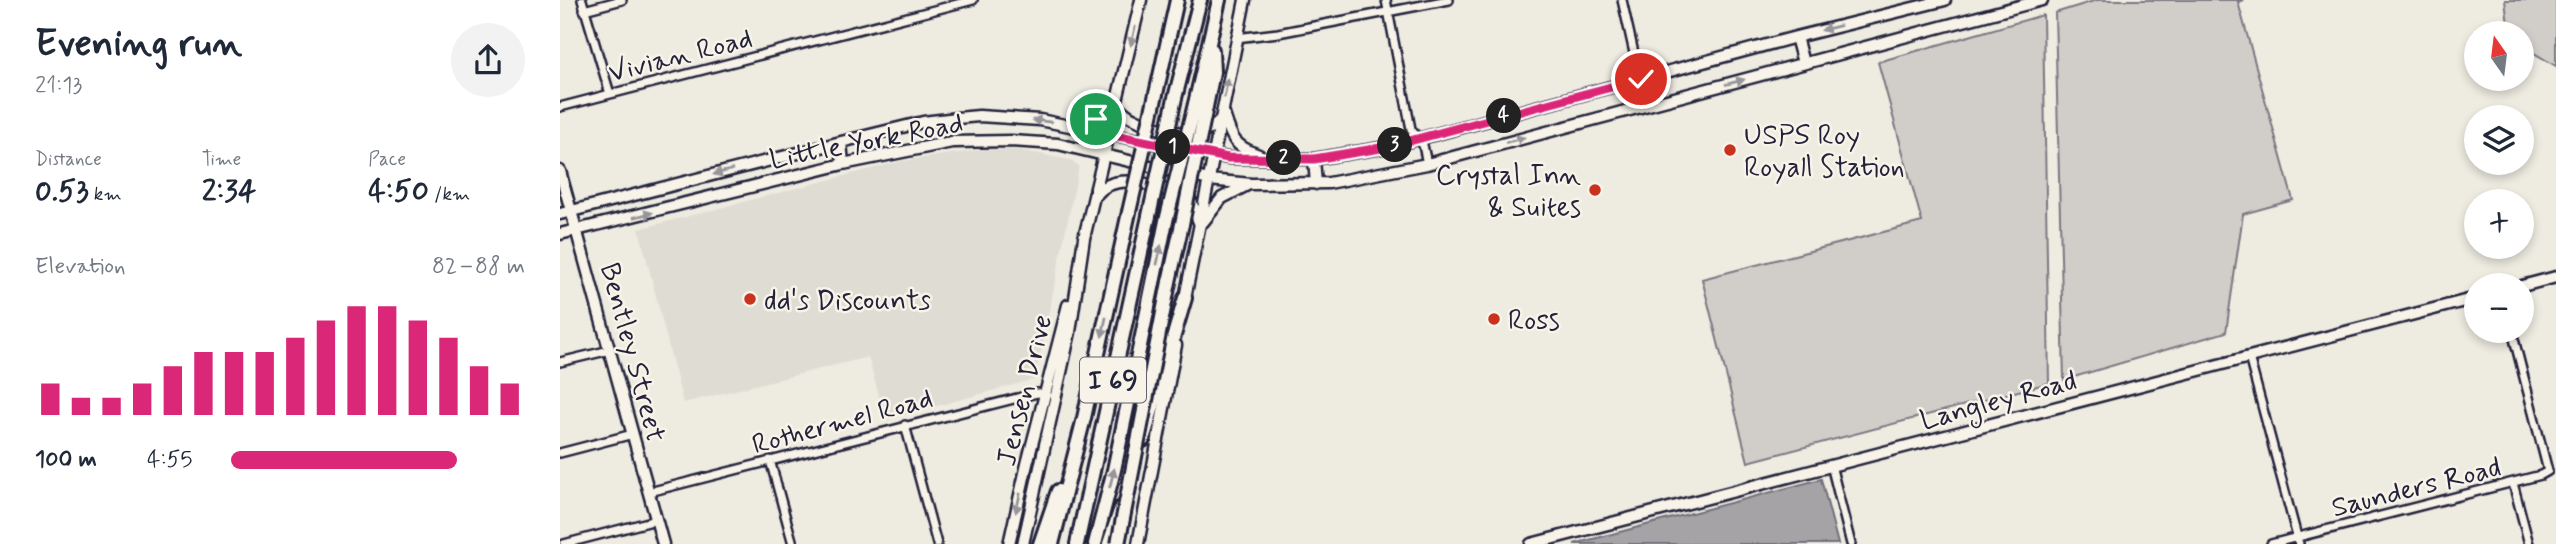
<!DOCTYPE html>
<meta charset="utf-8">
<style>
body{margin:0;font-family:Mynerve,sans-serif;background:#f2f2f3;color:#1f2937;height:100vh;display:flex;flex-direction:column;font-size:26px;white-space:nowrap}
*{box-sizing:border-box;margin:0}
p{font-size:23px;color:#747a83}
.icon{flex:none;width:38px;height:38px;fill:none;stroke:currentColor;stroke-width:2;stroke-linecap:round;stroke-linejoin:round}
.map{position:relative;flex:1;overflow:hidden}
.side{display:flex;flex-direction:column;background:#fff;width:560px}
.side>*{flex:none}
.needle{width:46px;rotate:346deg}
.buttons{position:absolute;left:1904px;top:21px;display:grid;gap:14px}
.buttons a{display:grid;place-items:center;width:70px;height:70px;border-radius:50%;background:#fff;box-shadow:0 4px 10px #0003;font-size:35px}
.pin{position:absolute;display:grid;place-items:center;width:60px;height:60px;color:#fff;margin:-30px;border:4px solid #fff;border-radius:50%;box-shadow:0 2px 7px #0007}
.km{position:absolute;width:35px;height:35px;margin:-18px;border-radius:50%;background:#222;color:#fff;font-size:19px;line-height:35px;text-align:center}
.round{display:grid;place-items:center;flex:none;width:74px;height:74px;border-radius:37px;background:#f2f2f3}
.headline{display:flex;align-items:center;justify-content:space-between;height:119px;padding:0 35px}
h1{font-size:38px;font-weight:700;line-height:52px}
.metrics{display:grid;grid-template-columns:repeat(3,1fr);gap:10px;height:119px;padding:7px 35px}
.metrics div{display:grid;align-content:center}
.metrics b{font-size:30px;font-weight:700}
.metrics small{font-size:19px;font-weight:400}
.metrics p{font-size:19px}
.chart{height:196px;padding:14px 35px}
.chart p{display:flex;justify-content:space-between}
.chart svg{width:100%;height:126px;margin-top:7px;stroke:#db2777;stroke-width:6}
ul{padding:0 35px;list-style:none;font-size:23px}
li{display:grid;grid-template-columns:112px 84px 1fr;align-items:center;height:52px}
li i{height:18px;border-radius:9px;background:#db2777}
main{display:flex;flex:1;min-height:0}
.map>svg:first-child{display:block}
.built{fill:#dfdcd4}
.green{fill:#d1cdc9;stroke:#7a7882;stroke-width:2}
.water{fill:#a6a3a6;stroke:#716f7b;stroke-width:2}
.lines{fill:none;stroke-linecap:round;stroke-linejoin:round}
.street-casing{stroke:#22223b;stroke-width:12}
.secondary-casing{stroke:#22223b;stroke-width:15}
.highway-casing{stroke:#22223b;stroke-width:18}
.street{stroke:#f7f3e8;stroke-width:7}
.secondary{stroke:#f7f3e8;stroke-width:10}
.highway{stroke:#f7f3e8;stroke-width:12}
.highway-bridge-casing{stroke:#22223b;stroke-width:18;stroke-linecap:butt}
.highway-bridge{stroke:#f7f3e8;stroke-width:12}
.oneway{fill:#97959a}
.route-casing{stroke:#fff;stroke-width:14}
.route{stroke:#db2777;stroke-width:9}
.poi-dot{fill:#c8321e;stroke:#f7f3e8;stroke-width:2.5}
.labels{text-anchor:middle;stroke-width:5;stroke-linejoin:round;paint-order:stroke}
.shield{fill:#f7f3e8;stroke:#62616f;stroke-width:2}
.shield-label{font-size:26px;font-weight:bold;fill:#22223b}
.street-label{font-size:28px;fill:#22223b;stroke:#f7f3e8}
.poi-label{font-size:28px;fill:#22223b;stroke:#f7f3e8;text-anchor:start}
</style>
<main>
<section class="side">
<div class="headline"><div><h1>Evening run</h1><p>21:13</p></div><a class="round"><svg class="icon" aria-label="share" viewBox="0 0 24 24"><path d="M12 15V3M7 8l5-5 5 5M5 13v7h14v-7"/></svg></a></div>
<div class="metrics">
<div><p>Distance</p><b>0.53<small> km</small></b></div>
<div><p>Time</p><b>2:34</b></div>
<div><p>Pace</p><b>4:50<small> /km</small></b></div>
</div>
<div class="chart"><p><span>Elevation</span>82–88 m</p>
<svg viewBox="0 0 160 44" preserveAspectRatio="none"><path d="M5 44V33M15 44V38M25 44V38M35 44V33M45 44V27M55 44V22M65 44V22M75 44V22M85 44V17M95 44V11M105 44V6M115 44V6M125 44V11M135 44V17M145 44V27M155 44V33"/></svg>
</div>
<ul>
<li><b>100 m</b>4:55<i style="width:77%"></i></li>
</ul>
</section>
<div class="map">
<svg width="1996" height="544" viewBox="0 0 1996 544">
<rect width="100%" height="100%" fill="#eeebe1"/>
<filter id="ink" filterUnits="userSpaceOnUse"><feTurbulence type="fractalNoise" baseFrequency=".0143" numOctaves="2"/><feDisplacementMap in="SourceGraphic" scale="14" xChannelSelector="R" yChannelSelector="G"/><feConvolveMatrix kernelMatrix="1 2 1 2 8 2 1 2 1" color-interpolation-filters="sRGB"/></filter>
<g filter="url(#ink)">
<path class="built" d="M427,149L459,150L510,160L519,166L475,379L326,420L308,357L123,403L79,229L342,161Z"/>
<path class="green" d="M1537,0H1684L1678,2L1733,200L1683,214L1666,332L1504,380L1495,13Z
M1945,0H1996V66L1962,46V33H1949Z
M1483,15L1489,383L1188,462L1142,279L1362,222L1318,62Z"/>
<path class="water" d="M1261,479L1278,544H1014Z"/>
<g class="lines">
<g class="street-casing">
<path id="street" d="M22,0L50,94
M826,0L851,129L863,145L867,164
M1062,0L1086,106
M24,10L62,0
M676,38L718,33L889,0
M0,107L413,0
M1689,357L1739,544
M0,362L50,350
M345,425L377,544
M0,453L73,434
M210,460L233,544
M1271,465L1291,544
M1953,483L1969,544
M89,492L477,393L487,394
M4,544L96,520
M1711,544L1981,475L1988,471L1952,331"/>
</g>
<g class="secondary-casing">
<path id="secondary" d="M1236,37L1243,63
M555,104C561,109 566,115 573,118C595,130 641,143 659,122
M663,111C671,136 672,146 699,155
M513,125L536,119L554,108
M281,142L283,164
M754,159L756,184
M0,171L103,544
M536,195C557,167 606,189 631,201L640,225
M0,214L281,142L363,122L397,118L419,116L480,120L668,158L754,159L827,147L858,139L1236,37L1385,0
M643,222L662,198L689,184
M0,234L283,164L392,142L451,141L498,144L649,180L691,184L769,183L867,164L1482,0
M1962,286L1996,277
M624,303L685,0
M449,544L467,464L508,305
M463,544L510,332L524,238L581,0
M578,544L616,345
M971,544L1916,298"/>
</g>
<g class="highway-casing">
<path id="highway" d="M596,94L617,0
M615,98L640,0
M635,104L659,0
M646,107L653,72L652,50
M609,282L622,224
M583,440L625,298
M480,544L498,491
M492,544L524,418L569,212
M517,544L589,216
M535,544L554,470L606,221
M549,544L561,508"/>
</g>
<use href="#street" class="street"/>
<use href="#secondary" class="secondary"/>
<use href="#highway" class="highway"/>
<g class="highway-bridge-casing">
<path id="highway-bridge" d="M569,212L596,94
M589,216L615,98
M606,221L635,104
M622,224L646,107
M558,544L609,282"/>
</g>
<use href="#highway-bridge" class="highway-bridge"/>
</g>
<defs><path id="oneway-solid" d="M-6-.8H1V-3.2L6.5 0L1 3.2V.8H-6Z" transform="scale(1.75)"/></defs>
<g class="oneway">
<use href="#oneway-solid" transform="translate(1271 28) rotate(166)"/>
<use href="#oneway-solid" transform="translate(573 36) rotate(103)"/>
<use href="#oneway-solid" transform="translate(1175 82) rotate(-15)"/>
<use href="#oneway-solid" transform="translate(666 88) rotate(-79)"/>
<use href="#oneway-solid" transform="translate(482 121) rotate(-172)"/>
<use href="#oneway-solid" transform="translate(955 140) rotate(-15)"/>
<use href="#oneway-solid" transform="translate(163 172) rotate(165)"/>
<use href="#oneway-solid" transform="translate(83 215) rotate(-14)"/>
<use href="#oneway-solid" transform="translate(599 255) rotate(-78)"/>
<use href="#oneway-solid" transform="translate(544 327) rotate(102)"/>
<use href="#oneway-solid" transform="translate(552 478) rotate(-76)"/>
<use href="#oneway-solid" transform="translate(458 503) rotate(103)"/>
</g>
</g>
<g class="lines" filter="url(#ink)">
<g class="route-casing">
<path id="route" d="M536,119L554,108L549,134L668,158L754,159L827,147L1081,79"/>
</g>
<use href="#route" class="route"/>
</g>
<g class="poi-dot">
<circle cx="1170" cy="150" r="7"/>
<circle cx="1035" cy="190" r="7"/>
<circle cx="190" cy="299" r="7"/>
<circle cx="934" cy="319" r="7"/>
</g>
<g class="labels">
<rect class="shield" x="520" y="357.5" width="66" height="45" rx="5"/>
<g class="shield-label">
<text x="553" y="389">I 69</text>
</g>
<g class="street-label">
<text transform="translate(120 54) rotate(-14)" y="10">Vivian Road</text>
<text transform="translate(306 140) rotate(-11)" y="10">Little York Road</text>
<text transform="translate(74 352) rotate(75)" y="10">Bentley Street</text>
<text transform="translate(463 390) rotate(-76)" y="10">Jensen Drive</text>
<text transform="translate(1438 399) rotate(-15)" y="10">Langley Road</text>
<text transform="translate(282 420) rotate(-15)" y="10">Rothermel Road</text>
<text transform="translate(1856 486) rotate(-14)" y="10">Saunders Road</text>
</g>
<g class="poi-label">
<text x="1184" y="144">USPS Roy<tspan x="1184" dy="32">Royall Station</tspan></text>
<text x="1021" y="184" text-anchor="end">Crystal Inn<tspan x="1021" dy="32">&amp; Suites</tspan></text>
<text x="204" y="309">dd's Discounts</text>
<text x="948" y="329">Ross</text>
</g>
</g>
</svg>
<div class="buttons">
<a><svg class="needle" viewBox="-14 -14 28 28"><path d="M0-13l5 13h-10z" fill="#e53935"/><path d="M0 13l5-13h-10z" fill="#747a83"/></svg></a>
<a><svg class="icon" aria-label="layers" viewBox="0 0 24 24"><path d="M12 4l9 5-9 5-9-5zM3 14l9 5 9-5"/></svg></a>
<a>+</a>
<a>−</a>
</div>
<div class="pin" style="left:536px;top:119px;background:#1e9e55"><svg class="icon" aria-label="arrive" viewBox="0 0 24 24"><path d="M6 21V4h12l-3 4 3 4H6"/></svg></div>
<div class="pin" style="left:1081px;top:79px;background:#d93025"><svg class="icon" aria-label="check" viewBox="0 0 24 24"><path d="M5 12l5 5 9-10"/></svg></div>
<b class="km" style="left:613px;top:147px">1</b>
<b class="km" style="left:724px;top:158px">2</b>
<b class="km" style="left:835px;top:145px">3</b>
<b class="km" style="left:944px;top:116px">4</b>
</div>
</main>
